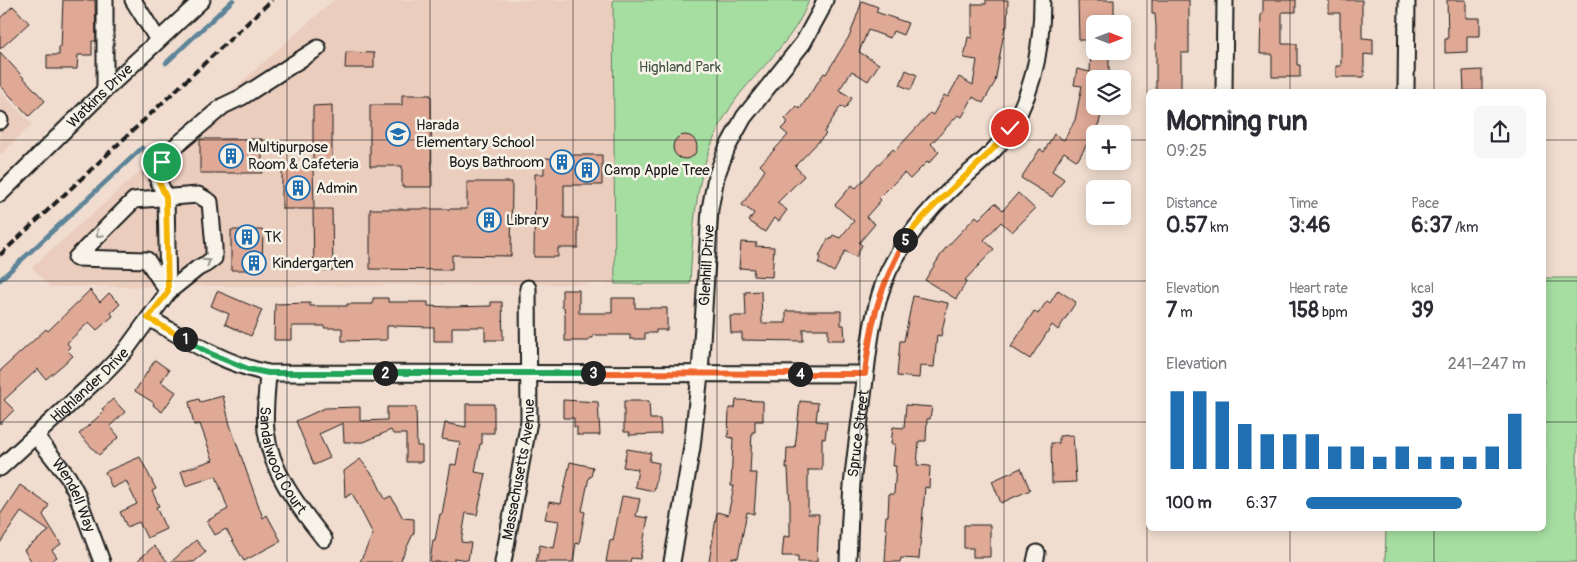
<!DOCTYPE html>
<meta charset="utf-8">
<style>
body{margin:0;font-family:Pangolin,sans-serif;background:#f7f7f7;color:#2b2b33;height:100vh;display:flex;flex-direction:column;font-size:19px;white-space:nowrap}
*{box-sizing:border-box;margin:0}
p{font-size:16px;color:#7c7c81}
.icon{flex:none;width:28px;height:28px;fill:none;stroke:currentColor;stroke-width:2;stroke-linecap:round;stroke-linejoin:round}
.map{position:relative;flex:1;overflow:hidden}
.drawer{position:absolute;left:1146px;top:89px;width:400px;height:442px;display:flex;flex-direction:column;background:#fff;border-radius:8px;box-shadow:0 2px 12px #0003}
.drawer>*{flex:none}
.needle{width:32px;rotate:90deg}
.tools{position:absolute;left:1086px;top:15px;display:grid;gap:10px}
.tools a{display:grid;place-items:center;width:45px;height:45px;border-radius:8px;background:#fff;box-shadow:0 2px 12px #0003;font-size:25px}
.pin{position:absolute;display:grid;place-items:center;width:42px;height:42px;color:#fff;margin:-21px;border:2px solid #fff;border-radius:50%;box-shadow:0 1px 5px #0007}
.km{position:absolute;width:25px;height:25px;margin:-12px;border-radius:50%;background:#222;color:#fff;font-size:14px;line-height:25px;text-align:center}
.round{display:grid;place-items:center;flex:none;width:52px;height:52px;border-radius:8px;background:#f7f7f7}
.overview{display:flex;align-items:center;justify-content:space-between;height:85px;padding:0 20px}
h1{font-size:28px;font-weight:700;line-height:38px}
.stats{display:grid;grid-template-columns:repeat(3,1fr);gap:8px;height:85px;padding:5px 20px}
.stats div{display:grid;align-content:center}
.stats b{font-size:21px;font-weight:700}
.stats small{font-size:14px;font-weight:400}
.stats p{font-size:14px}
.chart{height:140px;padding:10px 20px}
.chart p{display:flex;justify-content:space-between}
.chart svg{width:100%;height:90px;margin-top:5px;stroke:#1f6fb2;stroke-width:6}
ul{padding:0 20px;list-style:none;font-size:16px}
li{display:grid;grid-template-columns:80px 60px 1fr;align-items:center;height:38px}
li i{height:12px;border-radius:6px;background:#1f6fb2}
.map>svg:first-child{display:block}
.built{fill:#ebcdbe}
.green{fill:#a6dea2;stroke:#617d5f}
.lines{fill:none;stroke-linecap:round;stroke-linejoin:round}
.stream{stroke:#5d8498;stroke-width:4.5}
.building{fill:#dfa996;stroke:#1c1c1c}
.minor-casing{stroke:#1c1c1c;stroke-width:19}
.minor{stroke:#f7f3e8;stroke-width:15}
.rail{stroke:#1c1c1c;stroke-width:4;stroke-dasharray:8 4;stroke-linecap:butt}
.oneway{stroke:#94928c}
.split-1-casing{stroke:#fff;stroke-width:10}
.split-2-casing{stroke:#fff;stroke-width:10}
.split-3-casing{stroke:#fff;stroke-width:10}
.split-4-casing{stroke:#fff;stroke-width:10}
.split-5-casing{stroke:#fff;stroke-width:10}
.split-6-casing{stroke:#fff;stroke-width:10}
.split-1{stroke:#f5b400;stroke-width:6}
.split-2{stroke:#22a559;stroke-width:6}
.split-3{stroke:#22a559;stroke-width:6}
.split-4{stroke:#f0652b;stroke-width:6}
.split-5{stroke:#f0652b;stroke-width:6}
.split-6{stroke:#f5b400;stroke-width:6}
.grid{fill:none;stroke:#1c1c1c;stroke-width:1;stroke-opacity:0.55}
.labels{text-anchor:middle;stroke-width:5;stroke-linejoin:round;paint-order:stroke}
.park-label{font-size:15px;fill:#455644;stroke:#f7f3e8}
.street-label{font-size:15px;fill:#1c1c1c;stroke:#f7f3e8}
.poi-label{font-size:15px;fill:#1c1c1c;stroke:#f7f3e8;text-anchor:start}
</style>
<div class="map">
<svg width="1577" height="562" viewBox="0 0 1577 562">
<rect width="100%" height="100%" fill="#f0ddcf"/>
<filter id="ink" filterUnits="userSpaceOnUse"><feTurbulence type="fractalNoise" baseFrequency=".02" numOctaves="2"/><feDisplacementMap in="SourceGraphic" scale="10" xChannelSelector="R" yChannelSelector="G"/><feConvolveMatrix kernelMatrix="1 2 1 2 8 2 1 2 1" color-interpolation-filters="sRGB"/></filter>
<g filter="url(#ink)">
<path class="built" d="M334,0H613L615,284L50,287L32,267Z
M0,91L32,124L0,156Z"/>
<path class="green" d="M613,0H809C796,37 763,65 739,95C695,154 694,214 690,284H615Z
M1544,278H1577V562H1385L1386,529H1544Z"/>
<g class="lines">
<path class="stream" d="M166,63L233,0
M0,280L142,148"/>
</g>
<path class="building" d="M63,0H95L96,41H92V55H78L77,69H47V55H59V47H61Z
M986,0H1008L1007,27H1005L995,82L983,103L973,97L962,117L958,115L931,144L939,152L929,163L928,161L910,179L904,173L879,198L881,200L866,217L875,224L859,243L862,245L856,257L845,251L834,272L818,263L821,257L819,256L828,239L830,240L833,235L840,238L854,221L835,205L852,185L856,188L893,149L895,151L930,113L933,115L944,95L948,97L959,77L973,85L977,60L964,58L968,37L972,38V4H986Z
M1078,0H1114V17H1095V40H1079Z
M1152,0H1189V53H1181V91H1156V26L1155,14H1152Z
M1263,0H1296V12H1282V44H1297V65H1300V77H1272V54H1260L1261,14H1263Z
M1329,0H1362V38L1373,39V55L1364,54V77H1336V66H1341V29H1340V13H1329Z
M1447,0H1466V18H1480V36H1467V52L1445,53V39H1448Z
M862,1L878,7L876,12L908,23L903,35L893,31L890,38L868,30L859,52L879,64L868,81L852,71L839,90L852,98L845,109L841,106L824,132L826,134L795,166L804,176L777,203L787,210L779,221L774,218L765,232L749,221L754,213L742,205L765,170L760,165L788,135L781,129L788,122L785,119L797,106L800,109L824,73L826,74L850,35Z
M13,6L29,23L0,49V18Z
M1091,51H1109V79H1095V106H1103L1099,123L1079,158L1076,160L1064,152L1052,171L1064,179L1052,197L1021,178L1040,149L1044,152L1054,134L1064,140L1075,120L1082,86L1074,85L1077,69L1090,72Z
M0,52L45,101L29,116L0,85Z
M346,52L374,53V68H345Z
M906,70L917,75L911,90L900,85Z
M1482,70V91H1464L1463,71Z
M402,95H431L432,187H402V166H370V105H402Z
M332,105V166H313V106Z
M673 147a12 12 0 1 1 24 0a12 12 0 1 1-24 0Z
M200,139H262V173H200Z
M572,155H602V185H564V218H578V248H558V257H534L535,174H544V158L573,159Z
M313,166L314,209H332L333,270H314L313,209H282V167Z
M467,182H512L511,256L452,255V270L370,269V209H467Z
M1018,193L1035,209L1012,232L1001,222L984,240L994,249L965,280L967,281L956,299L925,280L944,250L976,216L979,219L995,203L1003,210Z
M231,230H263L262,270H231Z
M741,242L757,243L755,246L774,247L772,277L753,276L754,269L740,268L739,269Z
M90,290L100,302L109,293L120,304L111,313L113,316L97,330L89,322L67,343L70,347L67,350L73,356L46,379L38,369L4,400L14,410L0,424V371L46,329L48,331Z
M562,290H579V313H612V298H635V308H667V330H656V333H645V339H630V335H593V338H589V341H565V315L564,307H562Z
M1058,290L1076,302L1058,330L1052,325L1030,359L1011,347L1034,311L1038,314L1047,301L1050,303Z
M217,291L262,310L251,336L225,324L229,314L211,306Z
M761,291L762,323H786V311H841V325H844L845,340H828V329H803V341L742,340V333H731L730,316H746L745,292Z
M913,296L948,303L941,336L937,335L934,367L920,366L919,378L897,376L900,341H904Z
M373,298H388V302H428V306L451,307L491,306V302H502L503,340H485V327H452V341H434V327L396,326H387V340L342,341V328H324V326H292V340H274L275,304L310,303V306H347V304H373Z
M155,360L169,370L161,382L176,392L162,412L153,405L154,403L135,391Z
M223,396L230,425L263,518L267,515L281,541L244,561L226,529L215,535L207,521L228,509L216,476L186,486L181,471L213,460L200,424L194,425L189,402L199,399L200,402Z
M113,399L125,412L110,426L119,437L99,455L79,434L98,417L104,411L102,409Z
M563,400L598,402L600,435H577V427H574V418H563Z
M736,400L763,401V421H755V432H752L750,473H757L754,514L747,512L738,558L732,557L731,562H709L717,512L728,515L734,486H731L733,438L728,437L729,408H735Z
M624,401H649L650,419H660L661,434L629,435L630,432H624Z
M800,401L818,403L816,421L827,422L825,439L822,438V470H808V514H819L817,562H798V556H782L784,536L790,537V505L788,468H786L787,448H795Z
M466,404H494V433H482V444H480L475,472L486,474L477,515L466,513L461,542L471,543L468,560L454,558V562H430L433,540H435L440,514H442L451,464L456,465L460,442L442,439L445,423L466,427Z
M906,405L932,407L930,419H927L926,441H919L917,465L930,466L929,488L925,487L919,559L901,558L900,562H885L887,529H885L886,516H888L889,494H894L896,466H893L895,444H891L893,427L904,428Z
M360,407V421L387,420V407H416L417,446H422V462H406V434H393L391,430L364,442H344L343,423L319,434L330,458L314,465L296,421L325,408Z
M1073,435L1076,482L1052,483L1051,443H1059V436Z
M627,449L651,453L649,461L659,463L654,491L635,487L638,469L623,467Z
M140,457L156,489L152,491L159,506L156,507L166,529L147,538L139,522L127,527L120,512L137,504L126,481L112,488L105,472Z
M360,459L375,478L385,499L391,496L403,518L414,519V532L400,562H360L373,534L352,493L345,498L344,471Z
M570,462L593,467L591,477H589L582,511L585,512L579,544L576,543L573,562H536L540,545L554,548L559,521L545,519L549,502L561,504Z
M1021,468L1030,490L1001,503L992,481Z
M20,485L49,505L43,515L61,544L52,550L57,557L50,562H32L24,550L49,531L21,512L0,543V515Z
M622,496L640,499L636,516L648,518L640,559L631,558L630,562H606L610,540L613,541Z
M964,525H990V557H973V548H964Z
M196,540L206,552L194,562H171Z
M154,546L168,562H136Z"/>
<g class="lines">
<g class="minor-casing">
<g id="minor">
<path d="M133,0L158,40"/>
<path d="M105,90V0"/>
<path d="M1224,91L1225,0"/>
<path d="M1406,91L1407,0"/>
<path d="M0,120V121"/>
<path id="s1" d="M0,194L105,90L202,0"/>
<path d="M168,292L166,197L158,180L163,157L223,106L242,97L318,48"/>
<path d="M149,318C187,340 224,364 268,373L865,374"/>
<path id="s2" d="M268,373C267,392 264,412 266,431C271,473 299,507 324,539"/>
<path id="s3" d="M36,436L68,477L76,492L102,562"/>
<path id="s4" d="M0,468L105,372L125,351L168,292L198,268L206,264L214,258V247L210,202L198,195L134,200L76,258L147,260L168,292"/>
<path id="s5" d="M503,562L529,421L528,288"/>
<path id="s6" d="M672,562L692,447L700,374L710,209L716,177L727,148L744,117L803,43L821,10L825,0"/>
<path id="s7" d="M848,562C849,537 850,511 852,486C855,454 860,421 864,388C869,348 872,308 889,270C905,239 925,213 951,189C964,176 980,165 993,151C1031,110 1042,54 1042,0"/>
<path d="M1035,562L1037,553"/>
</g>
</g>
<use href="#minor" class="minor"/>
<path class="rail" d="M0,255L272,0"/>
</g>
<defs><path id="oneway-chevron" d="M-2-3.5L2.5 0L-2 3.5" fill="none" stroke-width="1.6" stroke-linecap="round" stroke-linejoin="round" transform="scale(1.25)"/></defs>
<g class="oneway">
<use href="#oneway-chevron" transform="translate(99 234) rotate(135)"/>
<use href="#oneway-chevron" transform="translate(207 262) rotate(-33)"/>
</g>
</g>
<g class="lines" filter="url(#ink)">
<g class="split-1-casing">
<path id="split-1" d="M162,162L158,180L166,197L168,292L148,318L185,339"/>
</g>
<g class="split-2-casing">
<path id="split-2" d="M185,339L211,354L248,369L268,373H385"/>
</g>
<g class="split-3-casing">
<path id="split-3" d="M385,373H593"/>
</g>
<g class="split-4-casing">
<path id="split-4" d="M593,373L800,374"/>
</g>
<g class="split-5-casing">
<path id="split-5" d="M800,374H865C871,320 879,289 905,240"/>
</g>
<g class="split-6-casing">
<path id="split-6" d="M905,240C935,197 980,170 1010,128"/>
</g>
<use href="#split-1" class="split-1"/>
<use href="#split-2" class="split-2"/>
<use href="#split-3" class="split-3"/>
<use href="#split-4" class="split-4"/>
<use href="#split-5" class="split-5"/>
<use href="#split-6" class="split-6"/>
</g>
<path class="grid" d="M143,0V562M287,0V562M430,0V562M573,0V562M717,0V562M860,0V562M1004,0V562M1147,0V562M1290,0V91M1434,0V91M0,140H1095M1122,140H1149M1544,140H1577M0,281H1149M1544,281H1577M0,422H1149M1544,422H1577M1290,529V562M1434,529V562"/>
<defs>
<g id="school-ring" transform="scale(1.25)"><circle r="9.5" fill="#f7f3e8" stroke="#1f6fb2" stroke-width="1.5"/><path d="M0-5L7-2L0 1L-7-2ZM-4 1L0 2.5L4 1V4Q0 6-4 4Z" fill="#1f6fb2"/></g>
<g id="building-ring" transform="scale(1.25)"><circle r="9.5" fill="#f7f3e8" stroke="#1f6fb2" stroke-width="1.5"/><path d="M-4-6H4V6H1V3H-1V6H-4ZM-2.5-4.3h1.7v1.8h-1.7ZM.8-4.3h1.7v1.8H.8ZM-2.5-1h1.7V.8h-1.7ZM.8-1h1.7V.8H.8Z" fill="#1f6fb2"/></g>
</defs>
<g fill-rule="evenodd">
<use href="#school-ring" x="398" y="134"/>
<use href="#building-ring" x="231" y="156"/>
<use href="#building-ring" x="562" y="162"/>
<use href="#building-ring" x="587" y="170"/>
<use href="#building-ring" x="298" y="188"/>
<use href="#building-ring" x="489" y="220"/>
<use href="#building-ring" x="247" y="237"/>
<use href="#building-ring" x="254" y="263"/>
</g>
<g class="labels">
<g class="park-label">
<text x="680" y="72">Highland Park</text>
</g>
<g class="street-label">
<text dy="5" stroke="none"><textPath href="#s1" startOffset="140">Watkins Drive</textPath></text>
<text dy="5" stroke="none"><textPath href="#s6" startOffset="299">Glenhill Drive</textPath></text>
<text dy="5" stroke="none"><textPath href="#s4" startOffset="122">Highlander Drive</textPath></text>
<text dy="5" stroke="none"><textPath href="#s7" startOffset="129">Spruce Street</textPath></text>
<text dy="5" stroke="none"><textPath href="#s2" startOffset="91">Sandalwood Court</textPath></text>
<text dy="5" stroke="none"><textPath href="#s5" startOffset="94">Massachusetts Avenue</textPath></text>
<text dy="5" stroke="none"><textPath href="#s3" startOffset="71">Wendell Way</textPath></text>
</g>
<g class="poi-label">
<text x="416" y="130">Harada<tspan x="416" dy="17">Elementary School</tspan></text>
<text x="248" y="152">Multipurpose<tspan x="248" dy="17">Room &amp; Cafeteria</tspan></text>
<text x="544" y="167" text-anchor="end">Boys Bathroom</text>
<text x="604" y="175">Camp Apple Tree</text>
<text x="316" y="193">Admin</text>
<text x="506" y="225">Library</text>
<text x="264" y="242">TK</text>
<text x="272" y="268">Kindergarten</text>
</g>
</g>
</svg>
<div class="tools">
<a><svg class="needle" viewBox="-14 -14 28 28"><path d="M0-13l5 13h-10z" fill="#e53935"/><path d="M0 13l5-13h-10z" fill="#7c7c81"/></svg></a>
<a><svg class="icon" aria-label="layers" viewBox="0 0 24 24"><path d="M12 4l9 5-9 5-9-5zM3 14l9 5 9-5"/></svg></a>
<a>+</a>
<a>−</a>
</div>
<div class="pin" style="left:162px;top:162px;background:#1e9e55"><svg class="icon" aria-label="arrive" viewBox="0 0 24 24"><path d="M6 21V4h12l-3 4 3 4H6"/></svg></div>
<div class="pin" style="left:1010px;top:128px;background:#d93025"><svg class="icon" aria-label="check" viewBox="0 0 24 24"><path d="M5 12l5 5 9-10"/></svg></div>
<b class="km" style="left:185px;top:339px">1</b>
<b class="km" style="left:385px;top:373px">2</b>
<b class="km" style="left:593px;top:373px">3</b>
<b class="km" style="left:800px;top:374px">4</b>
<b class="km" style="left:905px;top:240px">5</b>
<section class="drawer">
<div class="overview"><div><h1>Morning run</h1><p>09:25</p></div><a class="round"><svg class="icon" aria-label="share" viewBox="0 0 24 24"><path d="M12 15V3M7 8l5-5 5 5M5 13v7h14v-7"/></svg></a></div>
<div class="stats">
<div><p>Distance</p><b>0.57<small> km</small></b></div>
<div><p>Time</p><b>3:46</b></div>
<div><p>Pace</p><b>6:37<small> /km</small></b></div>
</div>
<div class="stats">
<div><p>Elevation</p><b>7<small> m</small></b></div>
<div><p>Heart rate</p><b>158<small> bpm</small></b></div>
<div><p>kcal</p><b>39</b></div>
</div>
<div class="chart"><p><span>Elevation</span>241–247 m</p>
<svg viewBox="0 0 160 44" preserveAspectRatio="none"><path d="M5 44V6M15 44V6M25 44V11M35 44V22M45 44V27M55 44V27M65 44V27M75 44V33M85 44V33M95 44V38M105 44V33M115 44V38M125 44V38M135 44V38M145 44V33M155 44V17"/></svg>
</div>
<ul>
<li><b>100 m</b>6:37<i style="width:71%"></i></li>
</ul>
</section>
</div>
